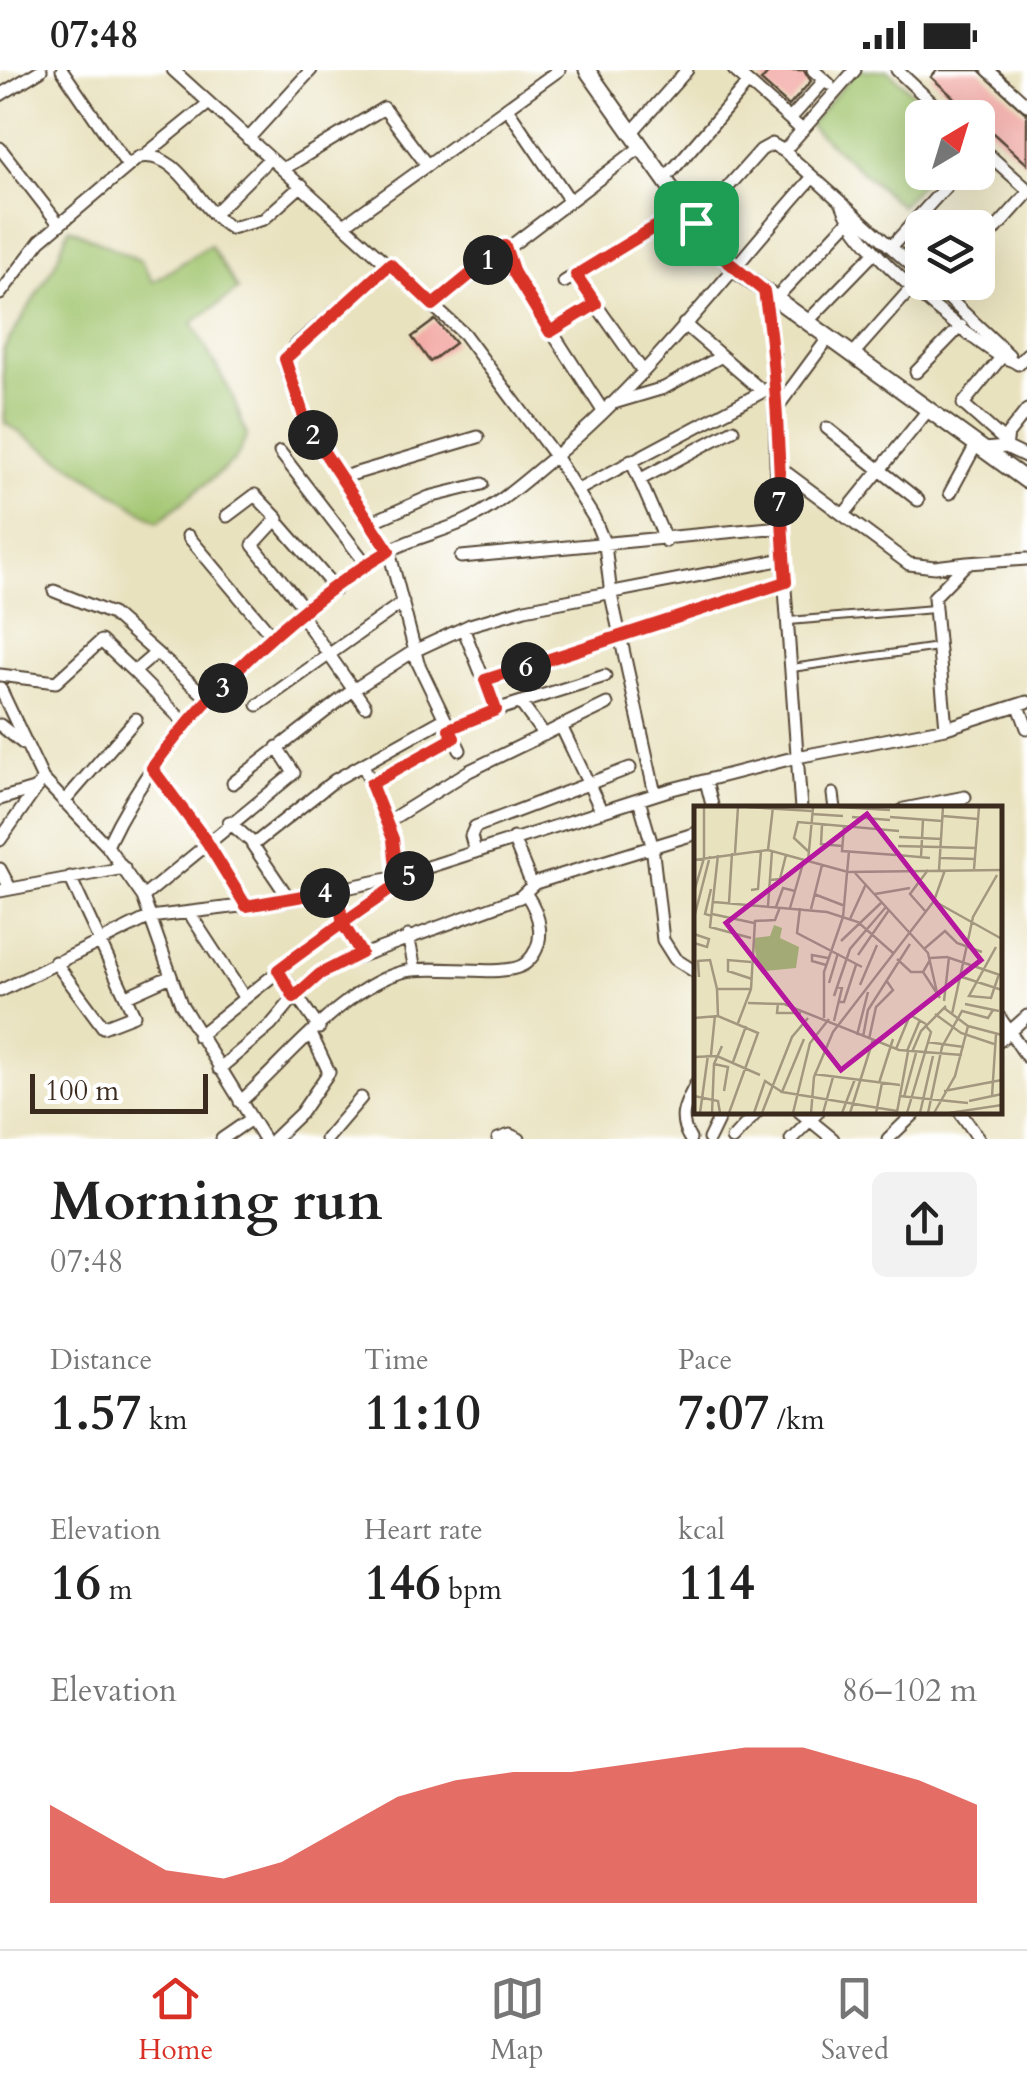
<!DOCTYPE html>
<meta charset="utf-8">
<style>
body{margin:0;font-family:Cardo,serif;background:#f2f2f2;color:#222;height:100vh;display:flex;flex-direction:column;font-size:38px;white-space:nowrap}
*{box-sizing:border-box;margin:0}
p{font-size:32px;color:#767676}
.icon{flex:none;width:55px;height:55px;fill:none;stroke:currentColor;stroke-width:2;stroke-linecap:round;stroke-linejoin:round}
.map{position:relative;height:1069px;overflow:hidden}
.details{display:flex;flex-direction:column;background:#fff;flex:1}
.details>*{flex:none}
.needle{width:65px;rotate:38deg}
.fabs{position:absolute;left:905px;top:30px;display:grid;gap:20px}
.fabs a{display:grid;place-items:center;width:90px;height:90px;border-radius:15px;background:#fff;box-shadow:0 10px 40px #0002;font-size:50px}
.scale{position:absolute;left:30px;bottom:25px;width:178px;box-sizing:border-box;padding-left:10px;border:5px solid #3b2a1e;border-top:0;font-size:28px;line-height:35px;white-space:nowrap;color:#3b2a1e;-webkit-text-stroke:8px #fff;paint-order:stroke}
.pin{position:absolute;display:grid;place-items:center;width:85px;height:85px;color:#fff;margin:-42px;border-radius:20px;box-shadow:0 5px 15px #0006}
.km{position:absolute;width:50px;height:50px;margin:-25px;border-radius:50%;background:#222;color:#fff;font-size:28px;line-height:50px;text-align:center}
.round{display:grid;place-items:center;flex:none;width:105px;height:105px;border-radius:15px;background:#f2f2f2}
.summary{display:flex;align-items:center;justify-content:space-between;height:170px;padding:0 50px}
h1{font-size:55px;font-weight:600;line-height:75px}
.stats{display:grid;grid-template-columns:repeat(3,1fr);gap:15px;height:170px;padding:10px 50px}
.stats div{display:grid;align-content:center}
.stats b{font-size:50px;font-weight:600}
.stats small{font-size:28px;font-weight:400}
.stats p{font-size:28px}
.chart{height:280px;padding:20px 50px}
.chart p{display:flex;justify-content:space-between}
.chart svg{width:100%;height:180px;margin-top:10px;fill:#d93025;opacity:.7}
.status{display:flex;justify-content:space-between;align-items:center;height:70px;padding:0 50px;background:#fff;direction:ltr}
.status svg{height:28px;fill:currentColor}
.menu{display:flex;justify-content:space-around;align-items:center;height:140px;border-top:2px solid #e0e0e0;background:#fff;font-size:28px;color:#767676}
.menu a{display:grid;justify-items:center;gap:5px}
.menu .on{color:#d93025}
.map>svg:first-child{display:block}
.green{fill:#a1c56e;stroke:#6e7846;stroke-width:2.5}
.building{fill:#f3aca7}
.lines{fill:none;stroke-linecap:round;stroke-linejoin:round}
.lane-casing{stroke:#554636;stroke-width:10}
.street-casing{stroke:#554636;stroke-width:15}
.secondary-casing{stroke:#554636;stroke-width:19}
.lane{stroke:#fff;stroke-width:6}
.street{stroke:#fff;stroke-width:11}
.secondary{stroke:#fff;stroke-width:15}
.route-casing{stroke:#fff;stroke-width:20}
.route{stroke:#d93025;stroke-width:12}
.inset-road{fill:none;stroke:#a3987f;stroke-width:2.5}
.view{fill:#b5179e;fill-opacity:0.15;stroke:#b5179e;stroke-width:5}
.inset-edge{fill:none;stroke:#3b2a1e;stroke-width:5}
</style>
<div class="status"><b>07:48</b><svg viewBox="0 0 49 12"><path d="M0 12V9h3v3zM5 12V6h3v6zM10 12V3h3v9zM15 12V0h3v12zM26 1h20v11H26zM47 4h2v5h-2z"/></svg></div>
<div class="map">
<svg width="1027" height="1069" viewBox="0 0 1027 1069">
<rect width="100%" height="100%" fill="#fff"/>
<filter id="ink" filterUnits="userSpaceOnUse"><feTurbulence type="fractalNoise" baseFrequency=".01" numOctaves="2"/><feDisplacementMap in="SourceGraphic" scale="20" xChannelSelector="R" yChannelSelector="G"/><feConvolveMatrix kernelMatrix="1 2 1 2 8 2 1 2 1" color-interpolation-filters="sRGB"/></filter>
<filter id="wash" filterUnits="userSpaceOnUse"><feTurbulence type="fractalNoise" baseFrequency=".0048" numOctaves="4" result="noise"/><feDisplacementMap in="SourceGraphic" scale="40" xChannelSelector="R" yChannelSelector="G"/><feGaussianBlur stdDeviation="2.25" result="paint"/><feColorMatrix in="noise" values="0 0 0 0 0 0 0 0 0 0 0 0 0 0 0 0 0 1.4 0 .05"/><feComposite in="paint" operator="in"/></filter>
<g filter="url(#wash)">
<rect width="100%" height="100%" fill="#e9e2bf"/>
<path class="green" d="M857,0H887L941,47L922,48V102L930,103L901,136L809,55Z
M69,158L141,191L153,212L210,175L238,220L192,253L232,325L247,366L235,390L158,452L5,353L3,280L55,194Z"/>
<g id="blocks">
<path class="building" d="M771,0H804L811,11L789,36L761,11Z
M937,0H979L1027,44V94L931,7Z
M435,250L455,273L430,292L412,267Z"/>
</g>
</g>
<g filter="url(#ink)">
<use href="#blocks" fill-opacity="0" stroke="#554636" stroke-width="2.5"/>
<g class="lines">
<g class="lane-casing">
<path id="lane" d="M789,551L934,539
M792,598L938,577"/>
</g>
<g class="street-casing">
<path id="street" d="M62,0L128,96
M173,0L464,264L555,386L594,448L605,475L611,525L655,724
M734,0L801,59
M813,0L829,14
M855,0L784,81L922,205
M897,0L948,48
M988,0L1027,35
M0,25L41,0
M507,38L568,128
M790,49L825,10
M632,62L687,0
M248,69L311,0
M978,75L1027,119
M0,78L59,154
M145,85L209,33
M283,99L384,38L427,95
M665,109L748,13
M843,136C859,180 956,258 997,284C1004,289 1010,288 1018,294L1027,284
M214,144L270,88
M696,153L761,80L772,74L784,81
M344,155L559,0
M992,163L1027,124
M505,176L514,203L603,341
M891,177L959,102
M389,195L294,277L285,295L307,356L389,481L418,593L460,680
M575,205L642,300
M564,212L685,138
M931,212L1009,285
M763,221L774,287L776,395L801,739
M0,224L40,171L139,87C182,80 198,141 231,158L264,149L302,115
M775,229L852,147
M433,235L642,76
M808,251L875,182
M684,254L761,320
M550,262L596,234
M853,284L916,213
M1004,284L963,334L1006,372
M916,302L961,256
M610,334L664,318L720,287
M776,339L829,267
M827,358L918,430
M1006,377L1008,364L1027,340
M984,379L1006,377L1027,387
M280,382L367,495
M631,390L666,471
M776,395L909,494L935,497L967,493
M340,408L478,367
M641,409L733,360
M578,420L775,315
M950,423L977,373
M844,444L929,339
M227,446L255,425L278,449
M372,452L429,427L482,414
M188,466L274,568
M461,487L781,457
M54,521L112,544L211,631
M306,541L253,475L276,450L336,519
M301,545L365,636
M134,602L187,655
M0,605L56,612L101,571L134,602L156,583
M485,610L786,512
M0,618L43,709L107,776L143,827L181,934L264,1069
M258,635L403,532
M522,635L544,665
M1019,636L1027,658
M496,640L605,606
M0,655L24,674
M561,656L602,742
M946,658L934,527L967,493L1027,489
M449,659L496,640L463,558
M363,694L393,769L397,807
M152,698L207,772L245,836
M706,711L713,739
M233,713L353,620L414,581L470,555L525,539L784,489
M371,714L454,669
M833,724L835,739
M0,729L37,718
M639,730L652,775L663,870L675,889L697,903
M64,732L136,649
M904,739L965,727
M229,752L254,774L335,710L444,649
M387,752L469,701L607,634
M513,768L532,815
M0,770L43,709
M252,774L290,830
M107,776C162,658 271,557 379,487C404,470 436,464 463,452C496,438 527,409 555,386C651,306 729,201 812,108
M475,781L471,766L475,757L630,698
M0,799L10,818
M0,821L124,798
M337,821L343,854L361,883
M143,827L294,703L277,677
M190,844L244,927
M408,866L415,899
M55,892L103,957L134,945L70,807
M279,900L319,958
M0,921L150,847L290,830L397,807L672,719L797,687L946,658L1027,632
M129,925L171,906
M1000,948L1027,987
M198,966L316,871L409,806
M1000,970L1027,946
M219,999L271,955L301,919L336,895L520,827L535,813L697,763
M240,1032C286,991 345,915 406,901C435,894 508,909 526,893C548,873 540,844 526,824
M800,1042L833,1069
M960,1042L979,1069
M222,1069L251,1049
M274,1069L301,1043L329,1002L312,966
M326,1069L361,1028
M498,1069L510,1065L519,1069
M690,1069C676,1046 686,1034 697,1012
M709,1069L722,1042
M732,1069L757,1042
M791,1069L818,1042
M888,1069L916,1042"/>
</g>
<g class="secondary-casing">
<path id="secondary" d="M587,0L704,165L733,198L1027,411"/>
</g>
<use href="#lane" class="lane"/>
<use href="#street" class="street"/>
<use href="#secondary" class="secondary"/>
</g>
</g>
<g class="lines" filter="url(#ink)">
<g class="route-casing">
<path id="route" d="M696,153L686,138L576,205L596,234L550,262L514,203L505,176L433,235L390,194L285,289L307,356L389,481C300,533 213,615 152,698L207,772L246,836L337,820L343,854L361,883L320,904L294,927L278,900C323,866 369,835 415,802L397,807L393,769L371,714L454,668L449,659L496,640L485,610L786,512C778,415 780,317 764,221L722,187L696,153"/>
</g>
<use href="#route" class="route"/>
</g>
<g transform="translate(694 736)">
<rect width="308" height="308" fill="#e9e2bf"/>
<path d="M80,119L88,122L86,132L105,141L102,162L71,165L63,155L59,132L76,130Z" fill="#a1c56e"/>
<path class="inset-road" d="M53,1L118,5M144,1L196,4M118,8L149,10M249,10L284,13M158,11L196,14M196,11L248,15M128,19L127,38L148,40M150,21L148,45L202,49M205,31L248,33M204,40L282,42M74,44L79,1M115,46L100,32L104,16L205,25M41,47L44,1M24,49L16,121L57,132M203,49L236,52M227,51L229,14M247,52L281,53M0,54L74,44L154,66L307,64M114,55L119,2M280,63L285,1M245,64L249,1M161,67L234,147L244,191M76,74L86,73L92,49M17,83L11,108L18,110M57,84L64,83L67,45M0,86L10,52V1M120,88L151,100M181,88L216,82M240,95L308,133M20,96L133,106L164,116L199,147M35,97L38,47M74,100L78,45M82,101L89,82L101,85M96,102L110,54M106,102L103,127L168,161M117,103L128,59M232,106L216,88L234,64M18,108L60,117M0,112L16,50M156,113L172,78M0,128L15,133L13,141L0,137M147,135L188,96M302,141L275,190L297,192L305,168M230,143L251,125L263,137L288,146M164,149L195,104M236,152L253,151L306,169M203,153L217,166H229M236,154L229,166L246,192M57,156L34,154V165L58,173M132,159L118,155V149L134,152M5,171L4,155L16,154L23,183M268,171L308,184M135,177L144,147M166,179L183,139M140,190L156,143L192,101M250,195L255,151M144,196H150L162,159M54,197L90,198L205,244L268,249M84,197L83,207H107M271,198L305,205M250,202L274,220L308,229M241,208L267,227L300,238M258,208L279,111L303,69M24,210L23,183H57M0,212L24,210L64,227L35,307M130,212V166L149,111L155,45M140,215L148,182L143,181M44,217L57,183L61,115L81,114L86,101M163,229L174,186M169,231L174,204L216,138M110,233L88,286L203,305M175,233L182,201L199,184L192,174M233,236L270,241M202,243L216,209L232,218M213,245L226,214M218,246L227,225L252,200M17,249L21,209M0,251L23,250L66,269M39,256L52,220M20,258L34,261L30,285M120,268L206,279M185,277L199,233M250,285L308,274M0,290L24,295L26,307M205,290L274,297M298,290L302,228M210,291L222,247M275,295L308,288M203,306L214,246M6,307L14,249M18,307L20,258L28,240M60,307L71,275L88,286M68,307L98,231L114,212M99,307L116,237L135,213M117,307L120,271L139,226L240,95L251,64M129,307L139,271M148,307L161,273M156,307L179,234M182,307L188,277M213,307L237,226L231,219M226,307L239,250M234,307L248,241L268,205L294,212L299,204M240,307L261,270L274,220M255,307L308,299"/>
<path class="view" d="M173,8L287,154L147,264L32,117Z"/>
<rect width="308" height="308" class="inset-edge"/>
</g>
</svg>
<div class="fabs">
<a><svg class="needle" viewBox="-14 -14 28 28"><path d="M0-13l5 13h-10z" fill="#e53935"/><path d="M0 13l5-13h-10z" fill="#767676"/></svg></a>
<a><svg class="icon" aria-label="layers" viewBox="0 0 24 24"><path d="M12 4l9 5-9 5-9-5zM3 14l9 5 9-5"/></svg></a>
</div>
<div class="scale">100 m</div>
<div class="pin" style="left:696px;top:153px;background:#1e9e55"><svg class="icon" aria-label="arrive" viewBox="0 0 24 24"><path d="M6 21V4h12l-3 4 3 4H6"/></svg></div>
<b class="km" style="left:488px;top:190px">1</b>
<b class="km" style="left:313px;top:365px">2</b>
<b class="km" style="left:223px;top:618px">3</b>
<b class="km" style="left:325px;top:823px">4</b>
<b class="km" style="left:409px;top:806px">5</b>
<b class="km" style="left:526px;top:597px">6</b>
<b class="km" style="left:779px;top:432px">7</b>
</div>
<section class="details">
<div class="summary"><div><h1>Morning run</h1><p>07:48</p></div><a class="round"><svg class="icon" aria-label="share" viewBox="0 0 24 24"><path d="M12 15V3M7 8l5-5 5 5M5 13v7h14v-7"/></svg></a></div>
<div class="stats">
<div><p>Distance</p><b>1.57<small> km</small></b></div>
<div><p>Time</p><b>11:10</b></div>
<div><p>Pace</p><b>7:07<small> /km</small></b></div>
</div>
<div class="stats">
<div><p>Elevation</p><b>16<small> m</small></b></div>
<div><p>Heart rate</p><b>146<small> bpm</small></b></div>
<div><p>kcal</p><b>114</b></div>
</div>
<div class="chart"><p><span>Elevation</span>86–102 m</p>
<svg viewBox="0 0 160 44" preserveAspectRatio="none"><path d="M0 44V20L10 28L20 36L30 38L40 34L50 26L60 18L70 14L80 12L90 12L100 10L110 8L120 6L130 6L140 10L150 14L160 20V44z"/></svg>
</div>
</section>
<nav class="menu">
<a class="on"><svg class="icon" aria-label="home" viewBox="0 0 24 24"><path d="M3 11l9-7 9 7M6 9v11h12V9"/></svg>Home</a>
<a><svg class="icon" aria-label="map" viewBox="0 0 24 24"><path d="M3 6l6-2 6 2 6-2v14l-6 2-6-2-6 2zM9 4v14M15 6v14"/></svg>Map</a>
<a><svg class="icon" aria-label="saved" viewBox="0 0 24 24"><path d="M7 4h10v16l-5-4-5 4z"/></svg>Saved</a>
</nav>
